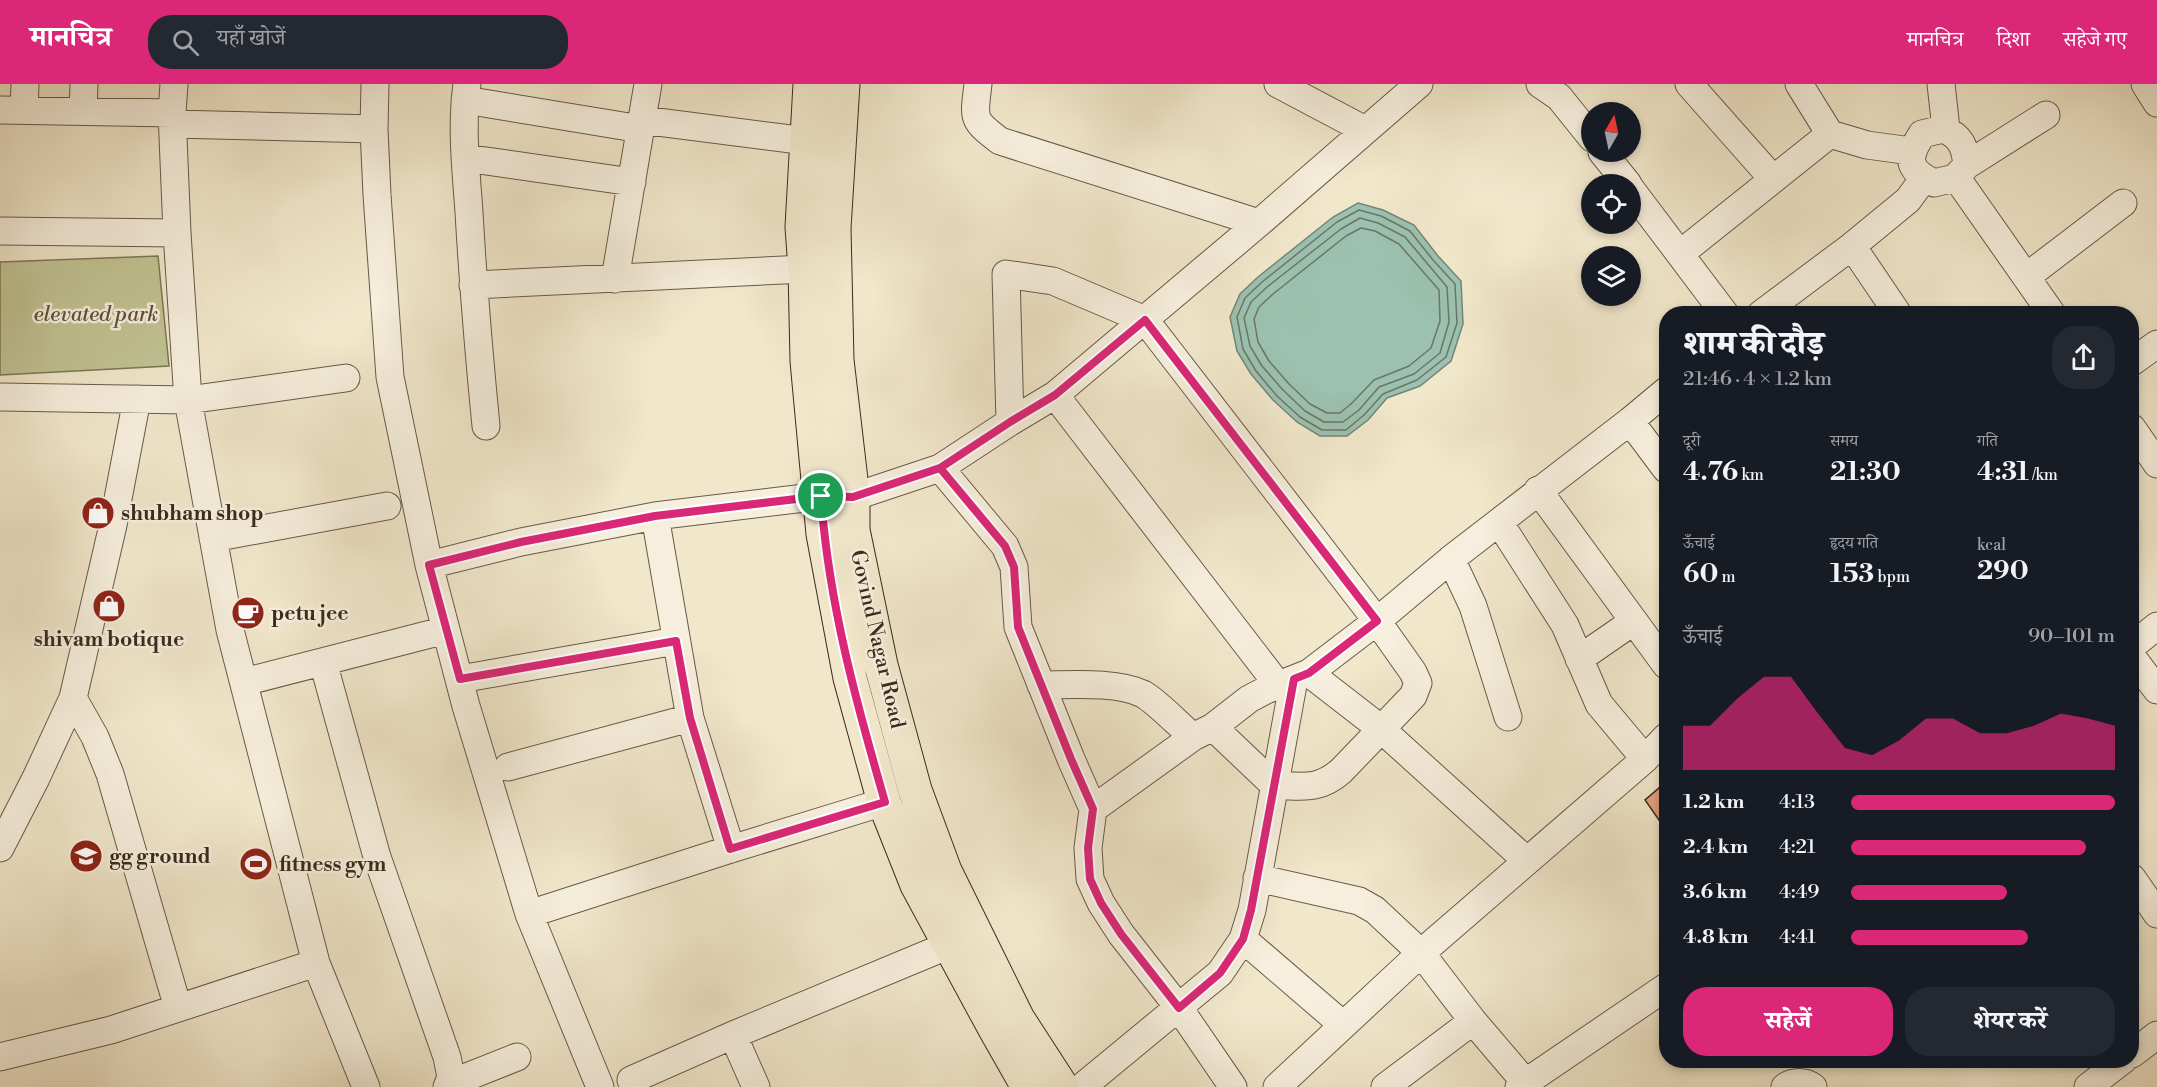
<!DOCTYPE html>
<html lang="hi">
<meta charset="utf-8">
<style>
body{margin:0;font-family:"Libre Bodoni","Noto Serif Devanagari",serif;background:#242831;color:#f1f3f6;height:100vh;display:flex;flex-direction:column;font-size:22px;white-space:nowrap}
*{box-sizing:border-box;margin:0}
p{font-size:20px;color:#9ea1a6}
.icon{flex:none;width:33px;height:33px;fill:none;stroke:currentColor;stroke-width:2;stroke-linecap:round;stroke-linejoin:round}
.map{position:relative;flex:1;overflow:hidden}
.details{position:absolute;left:1659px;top:222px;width:480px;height:762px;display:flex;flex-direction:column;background:#171b24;border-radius:24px;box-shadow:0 3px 9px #0003}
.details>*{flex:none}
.needle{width:39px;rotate:9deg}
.fabs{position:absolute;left:1581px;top:18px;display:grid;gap:12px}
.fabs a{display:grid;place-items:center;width:60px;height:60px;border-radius:50%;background:#171b24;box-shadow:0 3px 9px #0003;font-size:30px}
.pin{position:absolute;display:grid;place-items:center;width:51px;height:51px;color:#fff;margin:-26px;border:3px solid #fff;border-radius:50%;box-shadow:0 2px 6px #0007}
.round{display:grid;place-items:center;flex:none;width:63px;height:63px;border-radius:24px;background:#242831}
.overview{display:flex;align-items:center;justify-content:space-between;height:102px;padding:0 24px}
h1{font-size:33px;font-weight:800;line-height:45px}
.metrics{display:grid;grid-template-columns:repeat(3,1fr);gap:9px;height:102px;padding:6px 24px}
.metrics div{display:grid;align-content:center}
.metrics b{font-size:26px;font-weight:800}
.metrics small{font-size:16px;font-weight:400}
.metrics p{font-size:16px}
.chart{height:168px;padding:12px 24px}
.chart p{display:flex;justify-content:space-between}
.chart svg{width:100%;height:108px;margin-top:6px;fill:#db2777;opacity:.7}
.action{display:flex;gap:12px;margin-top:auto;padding:12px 24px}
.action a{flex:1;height:69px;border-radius:24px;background:#db2777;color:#fff;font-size:24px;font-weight:800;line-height:69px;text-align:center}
.action a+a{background:#242831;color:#f1f3f6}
ul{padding:0 24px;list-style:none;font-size:20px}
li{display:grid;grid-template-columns:96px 72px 1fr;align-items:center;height:45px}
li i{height:15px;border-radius:8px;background:#db2777}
header{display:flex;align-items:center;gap:36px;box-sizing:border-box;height:84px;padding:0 30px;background:#db2777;color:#fff}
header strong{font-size:28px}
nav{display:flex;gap:33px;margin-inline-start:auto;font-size:21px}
.search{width:420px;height:54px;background:#242831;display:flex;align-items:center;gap:15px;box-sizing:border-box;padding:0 21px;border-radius:24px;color:#9ea1a6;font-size:22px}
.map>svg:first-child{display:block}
.green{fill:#c1c393;stroke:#7d7758;stroke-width:1.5}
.water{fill:#9cc1b0;stroke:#748576;stroke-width:1.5}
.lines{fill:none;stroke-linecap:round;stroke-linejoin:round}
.shore{stroke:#6a7667;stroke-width:1.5}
.building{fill:#e59f80;stroke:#392b1e;stroke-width:1.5}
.minor-casing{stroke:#675a49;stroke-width:29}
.major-casing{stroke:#392b1e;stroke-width:35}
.minor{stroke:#f6efdd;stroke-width:27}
.major{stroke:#f1e7cb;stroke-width:33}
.route-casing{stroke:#fff;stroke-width:12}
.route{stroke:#db2777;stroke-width:8}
.labels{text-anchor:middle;stroke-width:5;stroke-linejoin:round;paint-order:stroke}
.park-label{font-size:21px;font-style:italic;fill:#5b513b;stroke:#f6efdd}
.poi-label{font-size:21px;font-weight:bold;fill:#392b1e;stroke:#f6efdd;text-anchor:start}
.street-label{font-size:21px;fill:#392b1e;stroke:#f6efdd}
</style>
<header>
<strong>मानचित्र</strong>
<div class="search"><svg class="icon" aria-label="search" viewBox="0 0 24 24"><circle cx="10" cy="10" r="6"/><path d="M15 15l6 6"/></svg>यहाँ खोजें</div>
<nav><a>मानचित्र</a><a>दिशा</a><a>सहेजे गए</a></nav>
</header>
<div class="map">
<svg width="2157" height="1003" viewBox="0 0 2157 1003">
<rect width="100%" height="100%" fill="#f1e7cb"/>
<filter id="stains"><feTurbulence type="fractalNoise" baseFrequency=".00333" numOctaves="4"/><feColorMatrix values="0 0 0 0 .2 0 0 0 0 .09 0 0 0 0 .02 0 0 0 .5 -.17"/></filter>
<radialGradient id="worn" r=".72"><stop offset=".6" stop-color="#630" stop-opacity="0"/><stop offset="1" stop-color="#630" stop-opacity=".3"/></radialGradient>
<path class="green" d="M158,172L169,282L0,291V178Z"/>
<path class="water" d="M1358,119L1383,126L1414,141L1438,172L1461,197L1463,240L1451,277L1420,302L1387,314L1368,336L1347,352H1320L1297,338L1273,316L1251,290L1237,267L1230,233L1240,210L1258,193L1333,133Z"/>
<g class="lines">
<path class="shore" d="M1359,126L1381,132L1410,147L1433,176L1455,200L1457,239L1446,273L1417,296L1383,310L1364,331L1346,346H1322L1300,333L1277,312L1256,287L1243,265L1237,233L1245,214L1262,198L1337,138Z
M1360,134L1378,139L1405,153L1447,203L1449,238L1440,269L1414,290L1379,303L1359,326L1343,338H1324L1305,327L1283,306L1262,282L1250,262L1244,234L1251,218L1267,203L1341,145Z
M1361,144L1375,147L1399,160L1439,206L1440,237L1431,264L1409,282L1374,296L1352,319L1340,329H1327L1310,320L1289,300L1269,277L1258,258L1254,235L1259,223L1273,210L1346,152Z"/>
</g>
<path class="building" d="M1666,698V746L1645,716Z"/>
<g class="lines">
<g class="minor-casing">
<path id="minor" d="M174,0L172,29L177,149L188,316L230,546L316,879L366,1003
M375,0L374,45L377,111L390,293L429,481L466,622L529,830
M467,0C461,42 466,86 469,128C473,199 479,271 486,342
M978,0C974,35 971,35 1000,57L1259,139
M1278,0L1365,46
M1540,0L1559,13L1592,54
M1689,0L1773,95
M1799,0L1830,50L1867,61L1911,67
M1941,0L1946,45
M2145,0L2157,19
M465,16L641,45
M0,26L172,29
M24,26L25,0
M83,27L84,0
M642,36L807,57
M173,40L374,45
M1943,45C1961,52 1965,63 1967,81L1955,94L1934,99C1906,85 1907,74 1922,50Z
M1602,68L1628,100
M465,74L632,98
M1967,81L2046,31
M1956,93L2052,230
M1630,104L1725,230
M0,147L177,149
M1852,162L1898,230
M1681,169L1830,50
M2026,193L2123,119
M615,195L648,0
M473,201L805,185
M1761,230L1852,162L1908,116L1924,94
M2132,278L2157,260
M1055,311L1278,601
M0,313L188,316L346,294
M1630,337L1666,385
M1010,338L1006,190L1053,197L1145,236L1377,537L1413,588L1418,599L1413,612L1341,687C1318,707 1302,702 1274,701L1213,643
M2132,344L2157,380
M940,384L1005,462L1014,483L1018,543L1071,675L1093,725L1088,764L1090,795L1101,819L1121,850L1179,924L1233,1003
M1538,406L1666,581
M655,432L690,634L731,765
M1499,438L1565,541L1599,620L1645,675
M213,454L387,422
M1451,475L1473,522L1508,633
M429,481L521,458L655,432L821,412L853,413L940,384L1010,338L1055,311L1259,139L1419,0
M2132,562L2157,542
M2132,573L2157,606
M1579,575L1634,537
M323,578L377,773L447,973L451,993L447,1003
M1309,589L1380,644L1527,777
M460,595L676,557
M244,598L446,546
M1041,601C1069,601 1117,597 1143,610C1156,617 1180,642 1193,653
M73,614L95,653L110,690L178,924
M508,683L690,634
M1093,725L1193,653L1213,643L1249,615L1266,606L1309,589L1377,537L1451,475L1630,337L1666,307
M0,764L36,694L73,614L113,441L137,315
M1257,794L1359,817L1375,826L1421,869L1473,937L1525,998
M2132,794L2157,830
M1243,855L1343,941
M733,951L756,1003
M2132,970L2157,951
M0,973L111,946L316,879
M631,996L733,951L966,854
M449,1000L517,973
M600,1003L529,830L731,765L884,718
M1082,1003L1220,889L1243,855L1252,826L1294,595
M1277,1003L1421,869L1645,675L1666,653
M1385,1003L1473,937
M1519,1003L1666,903
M1785,1003C1793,997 1805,997 1813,1003
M2088,1003L2123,976"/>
</g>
<g class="major-casing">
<path id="major" d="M810,0L802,143L805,185L807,277L823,450L850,594L884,718L917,801L995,945L1028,1003
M843,0L834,144L837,276L853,413V446L881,581L915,706L945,787L1018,935L1062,1003"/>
</g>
<use href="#minor" class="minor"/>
<use href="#major" class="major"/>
</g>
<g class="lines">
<g class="route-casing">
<path id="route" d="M821,412L655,432L521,458L429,481L460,595L676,557L690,634L730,765L885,718C856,618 828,516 821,412L853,413L940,384L1005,462L1014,483L1018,543L1071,675L1093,725L1088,764L1090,795L1101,819L1121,850L1179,924L1220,889L1243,855L1251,826L1294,595L1309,589L1377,537L1145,236L1055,311L1010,338L940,384L853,413L821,412"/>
</g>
<use href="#route" class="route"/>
</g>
<defs>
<g id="shop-disc" transform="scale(1.725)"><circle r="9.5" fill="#8f2418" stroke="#f6efdd"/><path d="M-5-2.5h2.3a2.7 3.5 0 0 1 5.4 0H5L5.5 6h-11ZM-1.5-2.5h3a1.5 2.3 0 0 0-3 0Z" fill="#fff"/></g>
<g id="cafe-disc" transform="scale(1.725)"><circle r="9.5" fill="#8f2418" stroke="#f6efdd"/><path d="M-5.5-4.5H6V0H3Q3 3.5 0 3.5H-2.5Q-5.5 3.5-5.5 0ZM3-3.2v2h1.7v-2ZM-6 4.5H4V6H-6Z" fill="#fff"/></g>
<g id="school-disc" transform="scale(1.725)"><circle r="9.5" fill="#8f2418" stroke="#f6efdd"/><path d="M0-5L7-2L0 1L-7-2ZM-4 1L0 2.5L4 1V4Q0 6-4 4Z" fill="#fff"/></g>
<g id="stadium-disc" transform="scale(1.725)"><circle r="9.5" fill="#8f2418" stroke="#f6efdd"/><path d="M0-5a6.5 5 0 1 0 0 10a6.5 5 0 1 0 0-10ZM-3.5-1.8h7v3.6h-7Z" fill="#fff"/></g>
</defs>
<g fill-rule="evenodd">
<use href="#shop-disc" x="98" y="429"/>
<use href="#shop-disc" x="109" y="522"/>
<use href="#cafe-disc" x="248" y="529"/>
<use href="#school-disc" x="86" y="772"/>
<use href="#stadium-disc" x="256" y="780"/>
</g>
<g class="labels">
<g class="park-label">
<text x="96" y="237">elevated park</text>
</g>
<g class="poi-label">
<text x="121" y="436">shubham shop</text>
<text x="271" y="536">petu jee</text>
<text x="109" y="562" text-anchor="middle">shivam botique</text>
<text x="109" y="779">gg ground</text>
<text x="279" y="787">fitness gym</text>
</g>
<g class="street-label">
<text transform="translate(878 555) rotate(77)" y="7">Govind Nagar Road</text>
</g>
</g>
<rect width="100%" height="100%" filter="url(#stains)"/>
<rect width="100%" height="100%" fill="url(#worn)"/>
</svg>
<div class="fabs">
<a><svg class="needle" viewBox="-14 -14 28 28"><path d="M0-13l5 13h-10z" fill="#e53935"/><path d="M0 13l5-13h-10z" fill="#9ea1a6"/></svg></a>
<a><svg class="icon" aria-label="locate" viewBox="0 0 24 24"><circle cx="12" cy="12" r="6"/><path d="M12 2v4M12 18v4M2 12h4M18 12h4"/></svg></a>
<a><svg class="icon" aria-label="layers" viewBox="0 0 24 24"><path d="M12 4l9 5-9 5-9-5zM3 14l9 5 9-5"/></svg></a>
</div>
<div class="pin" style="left:821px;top:412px;background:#1e9e55"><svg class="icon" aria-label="arrive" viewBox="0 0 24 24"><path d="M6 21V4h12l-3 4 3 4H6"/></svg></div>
<section class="details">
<div class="overview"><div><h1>शाम की दौड़</h1><p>21:46 · 4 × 1.2 km</p></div><a class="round"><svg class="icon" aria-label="share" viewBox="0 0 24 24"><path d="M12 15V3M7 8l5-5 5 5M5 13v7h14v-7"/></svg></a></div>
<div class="metrics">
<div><p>दूरी</p><b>4.76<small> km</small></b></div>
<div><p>समय</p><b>21:30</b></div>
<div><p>गति</p><b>4:31<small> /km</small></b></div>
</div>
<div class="metrics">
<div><p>ऊँचाई</p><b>60<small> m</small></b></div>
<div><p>हृदय गति</p><b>153<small> bpm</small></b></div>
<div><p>kcal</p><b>290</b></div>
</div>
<div class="chart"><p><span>ऊँचाई</span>90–101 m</p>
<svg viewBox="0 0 160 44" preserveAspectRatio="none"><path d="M0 44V26L10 26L20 15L30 6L40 6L50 21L60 35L70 38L80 32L90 23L100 23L110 29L120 29L130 26L140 21L150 23L160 26V44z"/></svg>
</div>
<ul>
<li><b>1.2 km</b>4:13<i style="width:100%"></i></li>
<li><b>2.4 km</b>4:21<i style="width:89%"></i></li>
<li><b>3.6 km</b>4:49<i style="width:59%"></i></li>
<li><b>4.8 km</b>4:41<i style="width:67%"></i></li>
</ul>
<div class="action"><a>सहेजें</a><a>शेयर करें</a></div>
</section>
</div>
